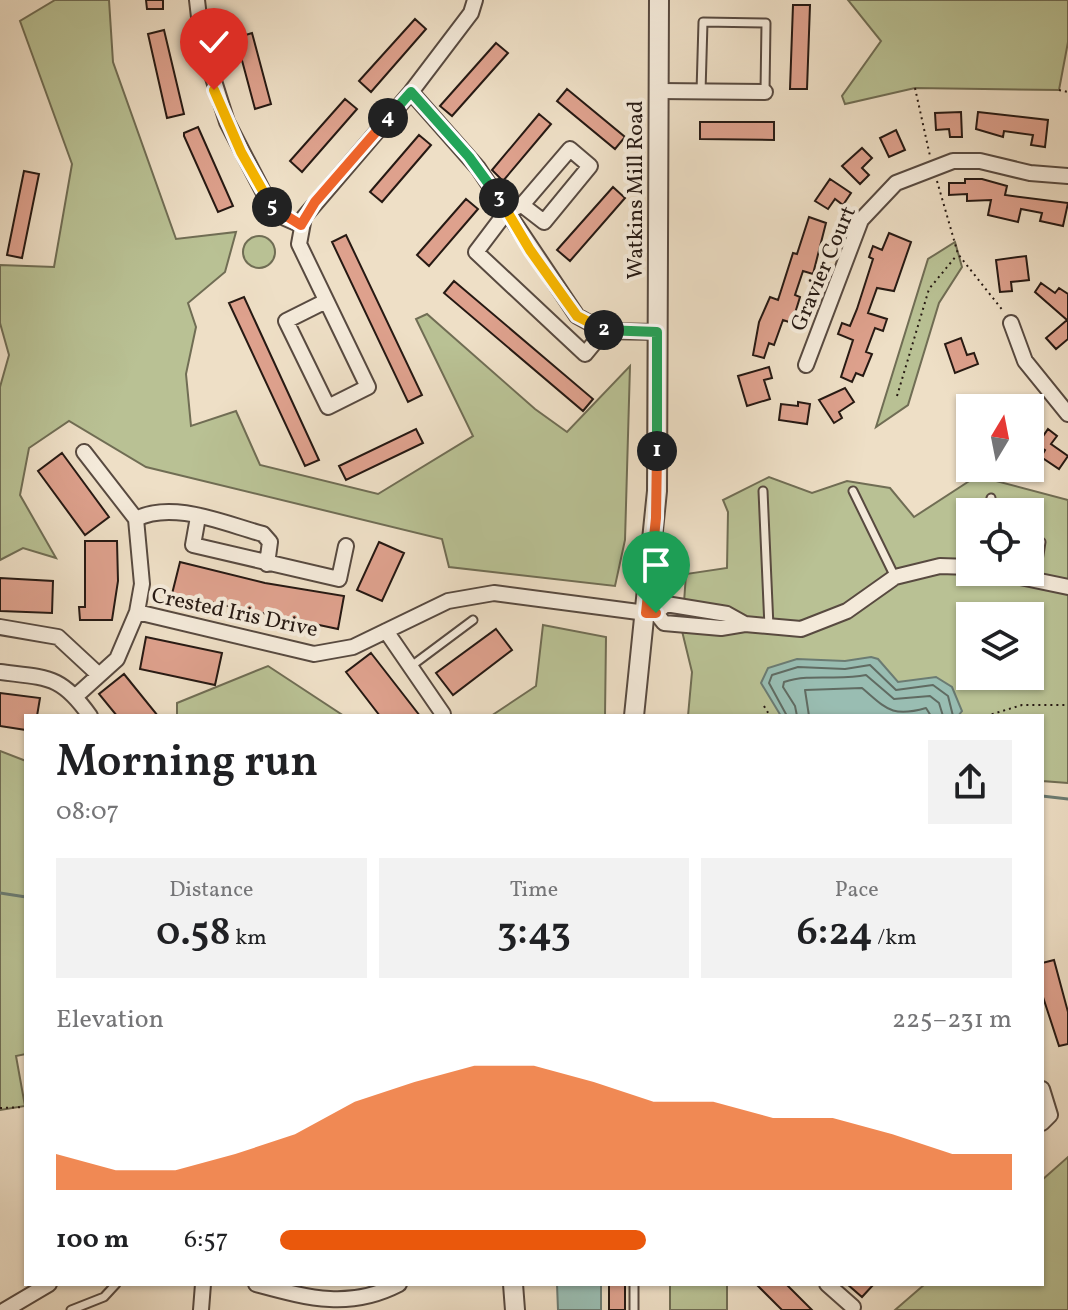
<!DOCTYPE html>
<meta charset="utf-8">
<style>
body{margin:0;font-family:Vollkorn,serif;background:#f2f2f2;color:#202124;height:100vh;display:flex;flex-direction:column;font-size:30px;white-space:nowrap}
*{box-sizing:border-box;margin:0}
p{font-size:26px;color:#757577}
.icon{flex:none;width:44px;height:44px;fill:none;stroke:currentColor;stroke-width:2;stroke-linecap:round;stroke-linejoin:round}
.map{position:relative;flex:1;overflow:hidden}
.drawer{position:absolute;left:24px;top:714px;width:1020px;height:572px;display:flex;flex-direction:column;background:#fff;border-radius:0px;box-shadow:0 2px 6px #0004}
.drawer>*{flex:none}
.needle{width:52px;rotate:10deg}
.fabs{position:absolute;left:956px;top:394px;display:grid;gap:16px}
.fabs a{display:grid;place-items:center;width:88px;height:88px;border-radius:0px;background:#fff;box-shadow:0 2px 6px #0004;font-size:40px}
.pin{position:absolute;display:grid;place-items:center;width:68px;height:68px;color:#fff;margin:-82px -34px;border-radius:50% 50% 50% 0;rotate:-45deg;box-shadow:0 0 8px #0007}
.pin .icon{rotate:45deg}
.km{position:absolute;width:40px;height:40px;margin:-20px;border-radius:50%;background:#222;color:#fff;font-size:22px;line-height:40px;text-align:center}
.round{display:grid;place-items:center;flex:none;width:84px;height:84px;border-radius:0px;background:#f2f2f2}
.head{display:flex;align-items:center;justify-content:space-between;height:136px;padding:0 32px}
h1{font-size:44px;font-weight:600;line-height:60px}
.metrics{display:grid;grid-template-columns:repeat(3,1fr);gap:12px;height:136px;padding:8px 32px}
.metrics div{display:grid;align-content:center;border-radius:0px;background:#f2f2f2;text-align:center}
.metrics b{font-size:40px;font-weight:600}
.metrics small{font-size:22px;font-weight:400}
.metrics p{font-size:22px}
.chart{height:224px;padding:16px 32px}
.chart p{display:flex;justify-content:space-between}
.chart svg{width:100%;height:144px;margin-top:8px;fill:#ea580c;opacity:.7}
ul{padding:0 32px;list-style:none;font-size:26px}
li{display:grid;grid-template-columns:128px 96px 1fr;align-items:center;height:60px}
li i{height:20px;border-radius:10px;background:#ea580c}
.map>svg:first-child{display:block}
.green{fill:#b9c194;stroke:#706d54;stroke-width:2;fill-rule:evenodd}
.water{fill:#99bdb2;stroke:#6b7b72;stroke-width:2}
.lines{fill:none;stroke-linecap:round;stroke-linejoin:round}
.shore{stroke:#606b62;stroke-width:2}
.stream{stroke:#6b7b72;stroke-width:3}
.building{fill:#dea18d;stroke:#261913;stroke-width:2}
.service-casing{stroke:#584a40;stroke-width:11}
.minor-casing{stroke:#584a40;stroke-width:18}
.tertiary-casing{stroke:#584a40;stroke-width:22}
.path{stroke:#261913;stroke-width:2;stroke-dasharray:2 4;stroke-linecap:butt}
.service{stroke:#f4eada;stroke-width:7}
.minor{stroke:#f4eada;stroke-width:14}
.tertiary{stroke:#f4eada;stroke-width:18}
.split-1-casing{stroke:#fff;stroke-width:16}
.split-2-casing{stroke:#fff;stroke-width:16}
.split-3-casing{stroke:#fff;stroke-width:16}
.split-4-casing{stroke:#fff;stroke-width:16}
.split-5-casing{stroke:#fff;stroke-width:16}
.split-6-casing{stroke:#fff;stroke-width:16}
.split-1{stroke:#f0652b;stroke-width:10}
.split-2{stroke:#22a559;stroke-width:10}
.split-3{stroke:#f5b400;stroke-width:10}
.split-4{stroke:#22a559;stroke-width:10}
.split-5{stroke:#f0652b;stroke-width:10}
.split-6{stroke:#f5b400;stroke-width:10}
.labels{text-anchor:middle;stroke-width:8;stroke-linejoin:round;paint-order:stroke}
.street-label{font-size:22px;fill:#261913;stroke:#f4eada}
</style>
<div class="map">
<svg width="1068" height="1310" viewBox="0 0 1068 1310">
<rect width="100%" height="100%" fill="#eedfc6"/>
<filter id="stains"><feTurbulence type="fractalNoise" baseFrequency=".0025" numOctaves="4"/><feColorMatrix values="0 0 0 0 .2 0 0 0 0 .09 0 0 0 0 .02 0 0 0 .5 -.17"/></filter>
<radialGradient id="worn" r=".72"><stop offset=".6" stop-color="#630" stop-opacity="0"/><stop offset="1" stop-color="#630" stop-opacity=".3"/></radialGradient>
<path class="green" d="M55,0H109L113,62L176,239L236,232L225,272L188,303L196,327L186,374L191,426L236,411L260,465L378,494L473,436L416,319L427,314L535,409L567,432L630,366L625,540L615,586L449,567L442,539L146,467L69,421L29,448L20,495L56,558L23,548L0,560V387L9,355L0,323V265L54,267L72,164L20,21Z
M848,0H1068V42L1059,90L915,88L845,104L842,96L881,41Z
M243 252a16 16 0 1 1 32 0a16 16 0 1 1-32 0Z
M955,242L962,267L939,303L908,405L876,427L928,259Z
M977,476L1068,500V783L1042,781V716H688L692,672L682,631L686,574L727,568L728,512L723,500L769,477L812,493L847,481L890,488L914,517ZM970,512H1030V572H970ZM970,616H1030V676H970Z
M543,625L606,637L605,716H491L536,686Z
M268,666L344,716H177V703Z
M0,751L26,761V1054L16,1056L25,1106L0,1110Z
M1068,1157V1310H895L925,1284H1042V1180Z
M670,1284H727V1310H670Z"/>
<path class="water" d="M871,657L878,659L898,682L936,677L952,687L962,711L958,716H781L761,683L768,668L797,659L845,661Z
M557,1284H601V1310H558Z"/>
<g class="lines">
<path class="shore" d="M787,716L769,683L772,675L798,667L845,669L870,665L896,690L933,685L948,696L953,716
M797,716L795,706L783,687L784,682C811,673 839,681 866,675L894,699L930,696L939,703L943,716
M809,716L805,690L862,688C886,708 891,718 926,708L931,716"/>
<path class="stream" d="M1042,796L1068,799
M0,893L26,897"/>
</g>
<path class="building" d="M146,0H163V9H147Z
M793,5H810L807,89H790Z
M415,19L426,29L371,92L359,81Z
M164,30L184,114L167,118L148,34Z
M252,33L271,104L255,109L236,38Z
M496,43L508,53L452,116L440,106Z
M567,89L625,137L615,149L557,101Z
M345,99L357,109L302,172L290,161Z
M961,112L962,137H950L949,129L936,130L935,113Z
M978,112L1048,120L1045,147L1031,145L1033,135L1004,131L1003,137L976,129Z
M539,114L551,124L503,181L492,170Z
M700,122H774V140L700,139Z
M198,127L233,206L218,212L184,136V133Z
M896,130L905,150L889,157L880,138Z
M419,135L431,145L382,202L370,192Z
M862,148L872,158L862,168L869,175L860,184L842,166Z
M24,171L39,174L22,258L7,255Z
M830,179L851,193L843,205L835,199L828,209L815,201Z
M965,179H982L1007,186L1005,195L1068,203L1063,226L1040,221L1042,213L1021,209L1018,222L988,215L991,200L967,201V194L949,195V183H965Z
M613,187L625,198L570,261L557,250Z
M466,199L478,209L429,266L417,255Z
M809,217L826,223L813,274L803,271L795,295L800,297L792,323L783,320L774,345L769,343L764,358L753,355L759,322L770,297L778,300L793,253L797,254Z
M889,233L911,242L894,291L877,288L868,313L887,319L883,331L875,328L866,352L872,354L863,376L856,373L852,382L841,377L853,340L838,334L842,323L850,326L857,309L873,259L869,257L873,246L882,250Z
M346,235L422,395L408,402L332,242Z
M1026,256L1029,280L1011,282L1012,291L1000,292L996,260Z
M454,281L593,399L583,411L444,293Z
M1041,283L1055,293L1059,288L1068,294V339L1056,349L1046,338L1067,320L1035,292Z
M244,297L319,460L305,466L229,303Z
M961,338L967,355L974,353L978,364L955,373L945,344Z
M769,367L772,378L764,380L770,399L747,406L738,376Z
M845,388L854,402L839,412L842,418L834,423L819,400Z
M798,402L810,404L807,424L779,420L781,404L798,406Z
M416,429L423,443L346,480L339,466Z
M1048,429L1057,436L1051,444L1068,456L1059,469L1041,457L1045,450L1037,445Z
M62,453L109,517L85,535L38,471Z
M85,541H117L118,581L112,620H80L79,607H85Z
M379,542L404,553L382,601L357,590Z
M180,562L265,583L344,596L338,629L172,594Z
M0,578L53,581L52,613L0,611Z
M496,629L512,650L453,695L436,673Z
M146,637L222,653L215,685L140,669Z
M371,653L420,716H380L346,672Z
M124,674L158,716H117L99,694Z
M0,693L40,698L37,716H26V730L0,726Z
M1054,960L1068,1012V1044L1059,1046L1042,994V963Z
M609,1284H625V1310H609Z
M756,1284H786L812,1310H782Z
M847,1284H874L862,1297Z"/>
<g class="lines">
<g class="service-casing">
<path id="service" d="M701,92L703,22L766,23L765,91
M763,491L769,627
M853,491L895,577
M988,512L991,498
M1035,580L1041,542
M410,667L473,620
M634,1284V1310
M71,1310L104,1297L116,1284"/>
</g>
<g class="minor-casing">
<path id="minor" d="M197,0L202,43L227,122L269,203L285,218L301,225
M659,91L765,92
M411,92L478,168L577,316L604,331L657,332
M522,205L544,222L590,166L570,149L522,205L507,211L476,252L585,354L604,331
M326,301L286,321L328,407L368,387L299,244L304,217L411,92L471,13L475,0
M1011,323L1025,361L1068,414
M806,365L861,220L896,183L953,161H980L1030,173L1068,176
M198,517L193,545L339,579L346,546
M136,519C173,500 225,524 263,534L270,542L267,564
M996,572L1068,587
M137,612L314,654L353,647L448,601L494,593L646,613H656L666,604L727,614L745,624L721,628L664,623L656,613
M745,624L801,629L847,611L895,577L940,566L970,567
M0,627L58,637L99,675
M386,631L443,714
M0,672C48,678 61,675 90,716
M76,696L117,659L137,612L142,584L136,519L84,452
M1042,1089L1050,1115L1042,1123
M256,1284C308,1298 349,1310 399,1284
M827,1284L853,1307
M5,1310L49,1284
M201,1310L203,1284"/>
</g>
<g class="tertiary-casing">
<path id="tertiary" d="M634,716L657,491L659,0
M513,1284L515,1310"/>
</g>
<path class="path" d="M915,88L930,156
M1059,90L1068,92
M937,181L958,254L1004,312
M897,396L929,289L957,255
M764,706L770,716
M986,716L1022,705H1068
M0,1108L26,1107"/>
<use href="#service" class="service"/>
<use href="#minor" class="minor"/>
<use href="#tertiary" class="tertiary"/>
</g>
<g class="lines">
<g class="split-1-casing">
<path id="split-1" d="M656,613H646L656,518L657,451"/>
</g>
<g class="split-2-casing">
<path id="split-2" d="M604,330L657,332V451"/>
</g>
<g class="split-3-casing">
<path id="split-3" d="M499,198L530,250L577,316L604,330"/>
</g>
<g class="split-4-casing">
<path id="split-4" d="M388,118L411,92L469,157L499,198"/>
</g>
<g class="split-5-casing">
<path id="split-5" d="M272,207L301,225L315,202L388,118"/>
</g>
<g class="split-6-casing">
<path id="split-6" d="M214,90L241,152L272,207"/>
</g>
<use href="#split-1" class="split-1"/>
<use href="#split-2" class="split-2"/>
<use href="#split-3" class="split-3"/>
<use href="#split-4" class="split-4"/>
<use href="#split-5" class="split-5"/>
<use href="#split-6" class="split-6"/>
</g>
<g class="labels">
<g class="street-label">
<text transform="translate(634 190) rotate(-90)" y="8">Watkins Mill Road</text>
<text transform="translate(822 268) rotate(-67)" y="8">Gravier Court</text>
<text transform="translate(235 611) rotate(12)" y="8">Crested Iris Drive</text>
</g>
</g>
<rect width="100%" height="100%" filter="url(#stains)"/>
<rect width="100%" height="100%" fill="url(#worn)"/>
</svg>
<div class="fabs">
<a><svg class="needle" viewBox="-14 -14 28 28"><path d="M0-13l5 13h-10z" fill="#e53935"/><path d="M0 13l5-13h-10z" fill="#757577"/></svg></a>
<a><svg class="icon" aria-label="locate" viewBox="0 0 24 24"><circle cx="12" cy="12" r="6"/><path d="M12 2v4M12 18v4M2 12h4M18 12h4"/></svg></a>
<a><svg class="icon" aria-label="layers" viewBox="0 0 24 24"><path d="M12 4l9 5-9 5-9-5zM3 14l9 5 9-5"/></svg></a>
</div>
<div class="pin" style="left:656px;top:613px;background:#1e9e55"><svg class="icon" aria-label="arrive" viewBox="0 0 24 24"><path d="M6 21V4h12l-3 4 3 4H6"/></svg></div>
<div class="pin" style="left:214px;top:90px;background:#d93025"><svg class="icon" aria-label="check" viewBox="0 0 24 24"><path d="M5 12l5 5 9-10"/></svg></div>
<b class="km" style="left:657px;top:451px">1</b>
<b class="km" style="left:604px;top:330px">2</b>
<b class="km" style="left:499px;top:198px">3</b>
<b class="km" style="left:388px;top:118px">4</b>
<b class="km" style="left:272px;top:207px">5</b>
<section class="drawer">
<div class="head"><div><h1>Morning run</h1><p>08:07</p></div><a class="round"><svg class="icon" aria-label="share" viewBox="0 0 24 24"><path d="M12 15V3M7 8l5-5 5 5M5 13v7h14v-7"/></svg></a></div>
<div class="metrics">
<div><p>Distance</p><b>0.58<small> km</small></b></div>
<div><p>Time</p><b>3:43</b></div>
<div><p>Pace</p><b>6:24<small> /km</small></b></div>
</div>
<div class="chart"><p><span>Elevation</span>225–231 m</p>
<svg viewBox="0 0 160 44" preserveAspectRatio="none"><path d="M0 44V33L10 38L20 38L30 33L40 27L50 17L60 11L70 6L80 6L90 11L100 17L110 17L120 22L130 22L140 27L150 33L160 33V44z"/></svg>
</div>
<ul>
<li><b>100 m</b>6:57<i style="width:50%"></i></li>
</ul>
</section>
</div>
